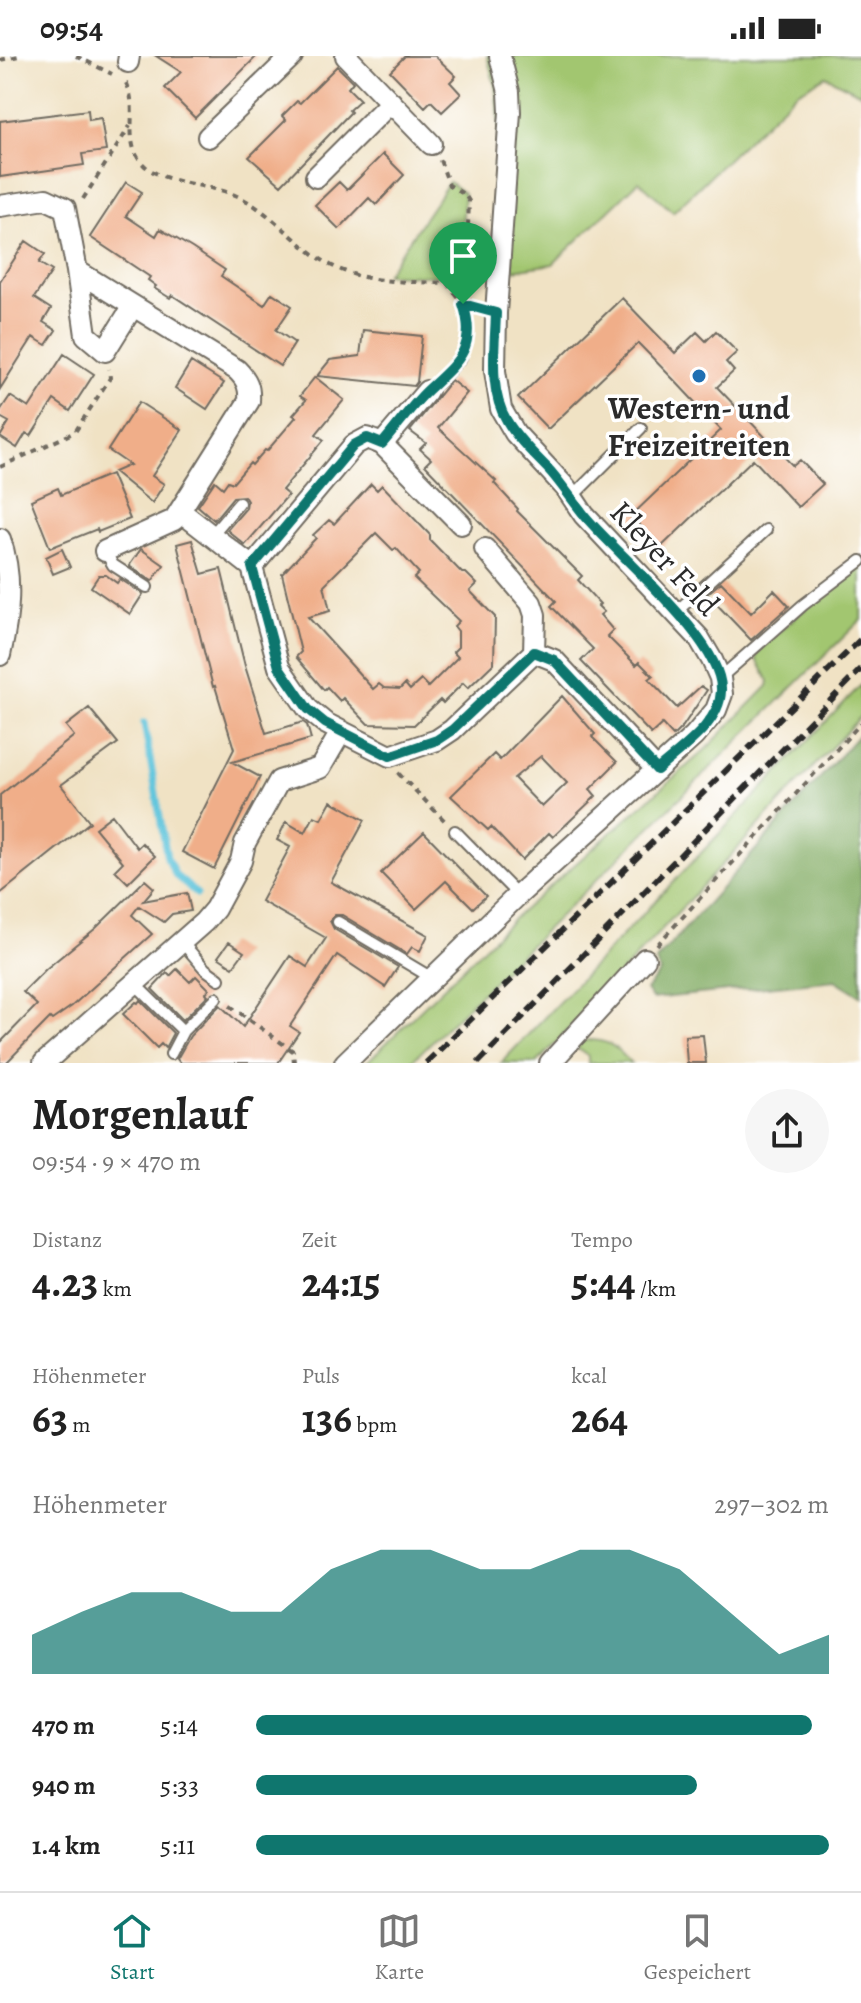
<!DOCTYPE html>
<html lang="de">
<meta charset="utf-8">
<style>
body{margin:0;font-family:Alegreya,serif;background:#f6f6f6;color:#222;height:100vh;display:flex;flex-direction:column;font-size:30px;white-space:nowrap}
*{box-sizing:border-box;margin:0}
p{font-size:26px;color:#767676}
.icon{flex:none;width:44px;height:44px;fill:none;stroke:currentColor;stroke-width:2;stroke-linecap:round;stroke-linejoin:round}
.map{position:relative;height:1007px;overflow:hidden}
.drawer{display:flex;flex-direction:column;background:#fff;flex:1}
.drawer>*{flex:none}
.pin{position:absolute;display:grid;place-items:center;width:68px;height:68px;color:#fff;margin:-82px -34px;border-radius:50% 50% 50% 0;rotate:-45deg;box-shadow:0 0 8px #0007}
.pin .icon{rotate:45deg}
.round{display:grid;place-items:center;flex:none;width:84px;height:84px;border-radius:42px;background:#f6f6f6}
.summary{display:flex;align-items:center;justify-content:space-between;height:136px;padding:0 32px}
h1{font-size:44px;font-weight:700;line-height:60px}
.metrics{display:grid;grid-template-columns:repeat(3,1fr);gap:12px;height:136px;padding:8px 32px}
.metrics div{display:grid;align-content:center}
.metrics b{font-size:40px;font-weight:700}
.metrics small{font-size:22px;font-weight:400}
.metrics p{font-size:22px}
.chart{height:224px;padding:16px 32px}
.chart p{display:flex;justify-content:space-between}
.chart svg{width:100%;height:144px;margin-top:8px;fill:#0f766e;opacity:.7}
ul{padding:0 32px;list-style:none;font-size:26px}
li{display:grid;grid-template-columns:128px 96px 1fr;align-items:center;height:60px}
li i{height:20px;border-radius:10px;background:#0f766e}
.status{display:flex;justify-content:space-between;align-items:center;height:56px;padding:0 40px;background:#fff;direction:ltr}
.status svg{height:22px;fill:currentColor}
.dock{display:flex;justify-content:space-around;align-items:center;height:112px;border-top:2px solid #e0e0e0;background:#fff;font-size:22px;color:#767676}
.dock a{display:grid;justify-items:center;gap:4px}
.dock .current{color:#0f766e}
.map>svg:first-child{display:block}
.green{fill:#a2c66f;stroke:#66784d;stroke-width:2}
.forest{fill:#81ab62;stroke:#566b46;stroke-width:2}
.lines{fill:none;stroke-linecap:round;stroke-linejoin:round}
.stream{stroke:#5ec4db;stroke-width:7}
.building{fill:#f0ae89;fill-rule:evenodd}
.lane-casing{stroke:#706b61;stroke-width:14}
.street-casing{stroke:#706b61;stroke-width:24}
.path{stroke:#706b61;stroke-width:4;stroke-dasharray:6 6;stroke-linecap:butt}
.lane{stroke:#fff;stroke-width:10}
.street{stroke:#fff;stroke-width:20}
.rail{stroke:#2b2b2b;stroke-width:6;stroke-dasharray:12 6;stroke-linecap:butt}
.route-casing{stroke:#fff;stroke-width:16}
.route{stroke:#0f766e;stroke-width:10}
.poi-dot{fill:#1f6fb2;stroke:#fff;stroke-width:3}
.labels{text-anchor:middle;stroke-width:7;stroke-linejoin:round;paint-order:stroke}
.poi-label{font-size:32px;font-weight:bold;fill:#2b2b2b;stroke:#fff}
.street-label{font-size:32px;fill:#2b2b2b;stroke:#fff}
</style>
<div class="status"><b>09:54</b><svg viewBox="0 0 49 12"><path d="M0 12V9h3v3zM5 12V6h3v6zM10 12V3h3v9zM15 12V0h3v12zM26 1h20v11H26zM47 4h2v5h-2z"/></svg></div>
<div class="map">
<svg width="861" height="1007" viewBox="0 0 861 1007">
<rect width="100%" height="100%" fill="#fff"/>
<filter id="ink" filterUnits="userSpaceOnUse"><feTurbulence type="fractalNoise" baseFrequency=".0125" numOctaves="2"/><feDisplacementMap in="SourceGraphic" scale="16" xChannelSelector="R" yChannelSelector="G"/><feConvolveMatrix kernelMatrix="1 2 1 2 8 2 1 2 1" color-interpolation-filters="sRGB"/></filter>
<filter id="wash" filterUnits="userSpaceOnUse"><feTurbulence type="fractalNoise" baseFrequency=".006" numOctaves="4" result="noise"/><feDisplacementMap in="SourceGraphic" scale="32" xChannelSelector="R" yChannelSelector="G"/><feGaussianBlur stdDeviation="1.8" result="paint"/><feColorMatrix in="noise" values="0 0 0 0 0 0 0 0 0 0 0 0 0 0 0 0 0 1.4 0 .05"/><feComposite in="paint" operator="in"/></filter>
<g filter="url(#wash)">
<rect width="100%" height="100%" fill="#f0e2c4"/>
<path class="green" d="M487,0H861V38L826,20L796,37L673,156L639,125L553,208L513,214L495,30Z
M449,126L464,137L460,221L386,218Z
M861,512V564L410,1007H366L515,861L704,695L768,630L769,625L756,602L760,593L806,552Z
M861,629V660L537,1007H501Z
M588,984C611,984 616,992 631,1007H588V1000L571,988Z"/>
<path class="forest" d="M861,676V940L835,924L652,943L646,934L660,916L656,905Z"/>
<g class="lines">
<path class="stream" d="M144,667L167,802L176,820L197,838"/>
</g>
<g id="blocks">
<path class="building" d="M156,0H257L195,62L165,32L181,16Z
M405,0H435L456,20L450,26L461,38L442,56L431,45L425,51L390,15Z
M337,10L353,26L348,32L360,44L349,54L351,56L281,129L249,101L286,64L282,60L297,45L300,47Z
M88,54L89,64L101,62L106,95L82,98L84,109L0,121V65Z
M383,98L404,119L376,149L369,142L339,173L315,149L339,126L347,134Z
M126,126L142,136L126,160L156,180L160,173L192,192L225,214L221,220L264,249L272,237L292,250L276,274L295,287L280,310L172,239L170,242L154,232L156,230L148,224L150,221L90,181Z
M26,185L45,198L39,207L52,215L34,242L51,253L43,266L56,274L46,289L33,281L0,333V225Z
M622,242L675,297L697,276L706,285L716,275L737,296L726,306L734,315L717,331L793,410L800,404L823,428L798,451L753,403L661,491L631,460L721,374L675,325L638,287L548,373L518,342Z
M363,274L422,280L417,326L414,330L317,320L330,304L360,300Z
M64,298L94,318L70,355L54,344L31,380L26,377L17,392L0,381L9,366L0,361V355L10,340L29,352Z
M191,306L224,327L207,353L175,332Z
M315,321L344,344L316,378L324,384L282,434L288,439L245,489L227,474L246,452L247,445L244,440L233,441L214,464L198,450L215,425L223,432L228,425L233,427L250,407L252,409L265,394L267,395L296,361L293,359L306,344L300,340Z
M451,324L467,337L438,372L496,425L494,427L518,453L517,455L582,520L578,524L600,548L598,550L604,556L600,559L613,574L607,580L636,609L639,606L653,620L649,623L677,652L701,630L707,634L683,670L673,680L662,668L651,678L581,605L593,593L551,550L556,545L425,409L431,403L420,393L426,387L410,375Z
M139,346L182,374L152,420L164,428L152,447L114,416L130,409L108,394Z
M111,418L130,463L98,476L97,473L50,492L31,444L58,432L61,439Z
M371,428L377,434L382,429L430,479V484L462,517H466L477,528L470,535L495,561L494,607L468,632L463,627L443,647L440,644L414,669L368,668L343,642L340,645L327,631L324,634L296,601L301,596L282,518L316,482L313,479L329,464L334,468ZM376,477L393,494L396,492L419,517L414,522L459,565L454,570L458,575V591L453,596L458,601L428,631L421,624L410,634L405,628L400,633L384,632L379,628L373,633L308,561L330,555L324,529Z
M192,484L202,518L221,513L245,610L266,677L303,666L307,669L311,683L232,706L260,721L214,813L182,796L234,693L215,630L213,631L177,488Z
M62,493L70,511L53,518L46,501Z
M141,493L164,509L152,525L129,510Z
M99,519H106L117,527L120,523L143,538L130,558L91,531Z
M721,526L751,557L774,534L789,550L751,584L707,538Z
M562,640L595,678L592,681L617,706L590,733L596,740L553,781L549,777L522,804L491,771L488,774L451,740L494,698L500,704ZM541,700L567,727L542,751L514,722Z
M89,652L118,687L61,729L90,766L0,838V739L74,680L66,670Z
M331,745L365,764L331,826L428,879L420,895L412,891L407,898L342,859H335L330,865L334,873L398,911L385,931L337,899L290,970L299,976L278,1007H180L177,1003L190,980L220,949L243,971L290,900L307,911L326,882L261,845L290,791L277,784L286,766L305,777L314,760L321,763Z
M112,759L137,792L142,787L155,800L128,827L115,814L123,806L95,772Z
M424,776L486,840L473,852L446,825L416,853L381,817Z
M145,824L154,832L143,845L187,837L191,855L172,858L164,866L139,850L132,859L152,878L72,950L52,964L50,962L6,1007H0V987L37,949L23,936L46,913L96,872Z
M229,886L244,896L233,911L218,901Z
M177,913L190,926L196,920L209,933L206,937L208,939L183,964L152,933L167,917L170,920Z
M140,944L173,977L165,992L161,988L157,992L123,958L136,946L138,947Z
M703,979L706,1007H687L685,980Z"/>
</g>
</g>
<g filter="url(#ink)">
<use href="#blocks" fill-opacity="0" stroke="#706b61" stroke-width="2"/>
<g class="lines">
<g class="lane-casing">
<path id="lane" d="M427,335L441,324L461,301
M572,441L641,372
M211,480L239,447
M105,495L113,509L147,531
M676,556L766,474
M720,622L803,549L861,505
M455,775L518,839
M338,866L432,922
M182,886L205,913L219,923
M135,928L183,975
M171,998L183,975L216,942"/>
</g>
<g class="street-casing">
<path id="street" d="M346,0L431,88
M128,6L129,0
M208,81L292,0
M316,121L391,46
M0,150L46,143L65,152L77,215L237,314C247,324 250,331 249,345L174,464L105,495
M77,215L86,279L105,295L133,250
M382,388L427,335
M180,455L252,511L279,611L308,653L325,667L390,700L437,684L452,674L534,596
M0,483C13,521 9,560 0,599
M485,493L531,547L535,559L534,596L554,604L657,714
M252,511L354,389L367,382L382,388L461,468
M44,1007L204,866L215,853L241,805L245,787L279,725L320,712L341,676
M345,1007L518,839L694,680L716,654L722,638L720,622L712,604L699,582L584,459L566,432L515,377L501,353L495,315L496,257L510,56L509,36L500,0
M550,1007L645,903"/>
</g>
<path class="path" d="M76,0L112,18
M0,4L19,0
M126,27C140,53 121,86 143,108C162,128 209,128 235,139C266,152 290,182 318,201C356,229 403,225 447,227L463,248L478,252
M440,104L449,129L465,139L469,145L468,169L455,182L447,227
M83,143L130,70
M463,248L467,271V289
M0,411L75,376L110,322L109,313
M398,717L445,765
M657,889L861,667
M230,950L293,995L294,1007"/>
<use href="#lane" class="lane"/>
<use href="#street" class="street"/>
<path class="rail" d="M426,1007L861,583
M478,1007L861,613"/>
</g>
</g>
<g class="lines" filter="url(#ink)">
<g class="route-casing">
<path id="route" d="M463,248L496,257C495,292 488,334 507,365C518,384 536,400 551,416C563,430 573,445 585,460C617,499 724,586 721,635C720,668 679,694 657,714L554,604L534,596L452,674L437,684L390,700L325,667L308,653L279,611L252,511L354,389L367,382L382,388C397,371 411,350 428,334C457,307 478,292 463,248Z"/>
</g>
<use href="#route" class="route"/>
</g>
<circle class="poi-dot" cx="699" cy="320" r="8"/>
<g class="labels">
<g class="poi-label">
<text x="699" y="363">Western- und<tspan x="699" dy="37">Freizeitreiten</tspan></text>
</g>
<g class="street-label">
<text transform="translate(665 502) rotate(47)" y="11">Kleyer Feld</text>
</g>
</g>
</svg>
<div class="pin" style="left:463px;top:248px;background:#1e9e55"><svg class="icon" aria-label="arrive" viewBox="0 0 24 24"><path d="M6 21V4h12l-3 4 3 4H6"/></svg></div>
</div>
<section class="drawer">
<div class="summary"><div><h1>Morgenlauf</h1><p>09:54 · 9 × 470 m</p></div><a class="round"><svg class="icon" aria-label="share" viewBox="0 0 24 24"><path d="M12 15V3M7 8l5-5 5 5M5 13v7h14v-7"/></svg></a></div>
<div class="metrics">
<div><p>Distanz</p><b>4.23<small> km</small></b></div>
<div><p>Zeit</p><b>24:15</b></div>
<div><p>Tempo</p><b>5:44<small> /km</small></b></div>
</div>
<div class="metrics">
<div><p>Höhenmeter</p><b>63<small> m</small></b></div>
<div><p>Puls</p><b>136<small> bpm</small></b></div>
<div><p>kcal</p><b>264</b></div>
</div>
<div class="chart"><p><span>Höhenmeter</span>297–302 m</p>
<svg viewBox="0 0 160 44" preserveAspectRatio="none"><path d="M0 44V32L10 25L20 19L30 19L40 25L50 25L60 12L70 6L80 6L90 12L100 12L110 6L120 6L130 12L140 25L150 38L160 32V44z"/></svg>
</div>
<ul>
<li><b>470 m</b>5:14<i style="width:97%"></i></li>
<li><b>940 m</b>5:33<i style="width:77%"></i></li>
<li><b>1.4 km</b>5:11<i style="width:100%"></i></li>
</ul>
</section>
<nav class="dock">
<a class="current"><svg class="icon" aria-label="home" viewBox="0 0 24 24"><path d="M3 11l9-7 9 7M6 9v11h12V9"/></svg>Start</a>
<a><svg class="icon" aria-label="map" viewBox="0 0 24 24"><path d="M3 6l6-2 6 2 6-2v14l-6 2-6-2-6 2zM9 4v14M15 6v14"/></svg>Karte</a>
<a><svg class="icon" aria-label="saved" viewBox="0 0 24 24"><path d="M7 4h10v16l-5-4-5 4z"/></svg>Gespeichert</a>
</nav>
